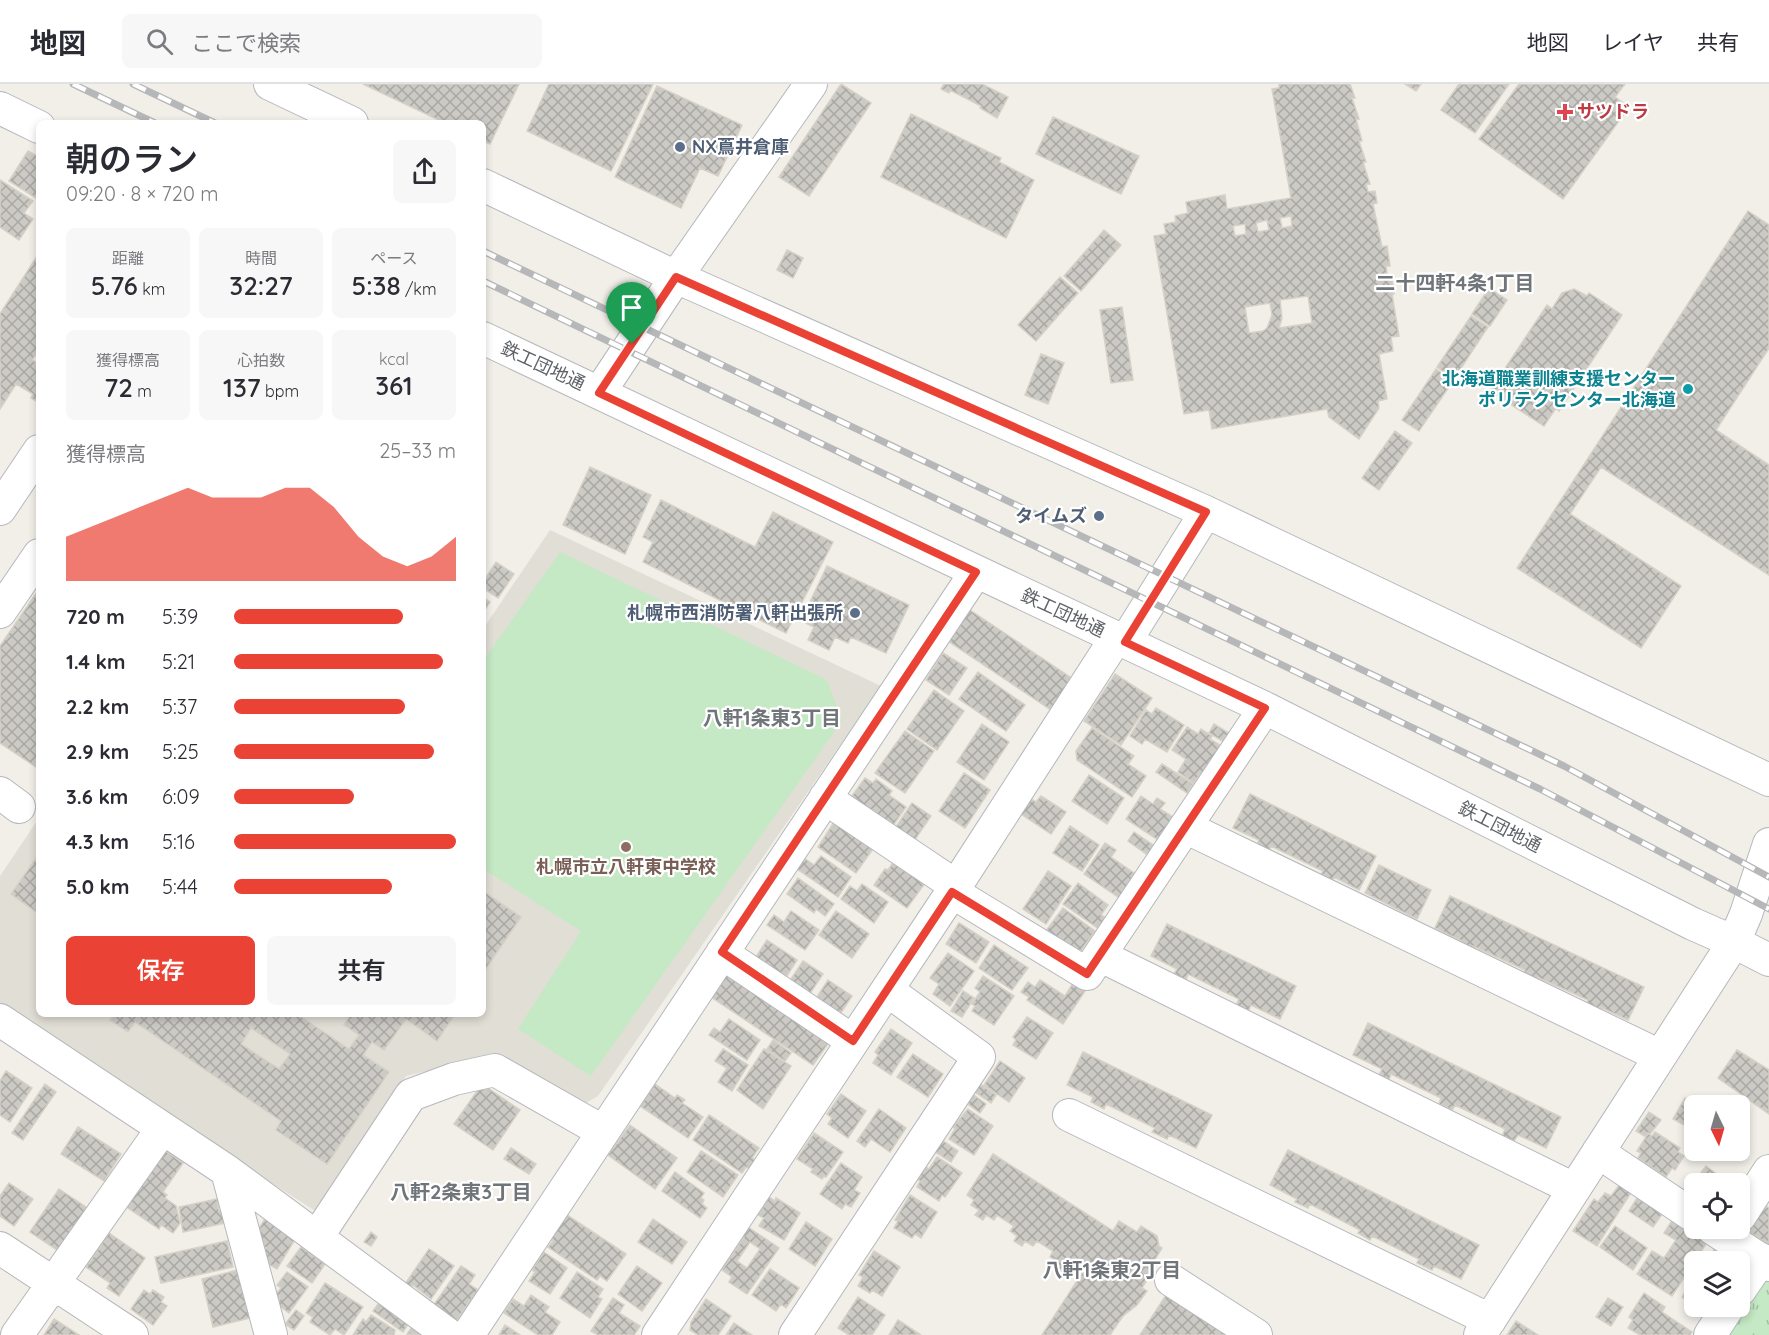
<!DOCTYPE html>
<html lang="ja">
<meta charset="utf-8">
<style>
body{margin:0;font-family:Quicksand,"Noto Sans JP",sans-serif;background:#f7f7f7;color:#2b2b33;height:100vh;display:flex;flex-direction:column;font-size:22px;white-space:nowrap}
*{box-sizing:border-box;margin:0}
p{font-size:20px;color:#7c7c81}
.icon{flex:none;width:33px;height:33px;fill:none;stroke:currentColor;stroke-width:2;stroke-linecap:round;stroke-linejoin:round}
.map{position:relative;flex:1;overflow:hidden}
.side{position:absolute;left:36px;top:36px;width:450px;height:897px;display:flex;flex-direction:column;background:#fff;border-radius:9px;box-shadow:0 3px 9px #0003}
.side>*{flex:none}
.needle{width:39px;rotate:175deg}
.fabs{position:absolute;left:1684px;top:1011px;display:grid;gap:12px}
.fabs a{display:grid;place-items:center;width:66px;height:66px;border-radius:9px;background:#fff;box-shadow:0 3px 9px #0003;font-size:30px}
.pin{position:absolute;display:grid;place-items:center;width:51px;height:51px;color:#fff;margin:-62px -26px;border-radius:50% 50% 50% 0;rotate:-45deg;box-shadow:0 0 6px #0007}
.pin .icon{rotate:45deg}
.round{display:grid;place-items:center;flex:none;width:63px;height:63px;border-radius:9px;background:#f7f7f7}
.overview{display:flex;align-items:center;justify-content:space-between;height:102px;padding:0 30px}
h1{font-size:33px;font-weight:600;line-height:45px}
.stats{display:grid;grid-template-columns:repeat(3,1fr);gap:9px;height:102px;padding:6px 30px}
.stats div{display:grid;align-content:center;border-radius:9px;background:#f7f7f7;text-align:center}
.stats b{font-size:26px;font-weight:600}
.stats small{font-size:16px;font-weight:400}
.stats p{font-size:16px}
.chart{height:168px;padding:12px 30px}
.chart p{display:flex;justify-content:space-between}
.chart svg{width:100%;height:108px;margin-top:6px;fill:#ea4335;opacity:.7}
.action{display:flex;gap:12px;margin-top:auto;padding:12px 30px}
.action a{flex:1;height:69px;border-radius:9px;background:#ea4335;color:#fff;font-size:24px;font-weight:600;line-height:69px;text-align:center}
.action a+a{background:#f7f7f7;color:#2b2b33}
ul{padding:0 30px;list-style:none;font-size:20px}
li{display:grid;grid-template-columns:96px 72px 1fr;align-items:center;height:45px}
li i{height:15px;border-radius:8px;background:#ea4335}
header{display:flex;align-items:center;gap:36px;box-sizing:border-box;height:84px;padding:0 30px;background:#fff;border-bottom:2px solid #e1e1e2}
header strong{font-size:28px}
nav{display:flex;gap:33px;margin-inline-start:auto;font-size:21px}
.search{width:420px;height:54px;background:#f7f7f7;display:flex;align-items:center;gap:15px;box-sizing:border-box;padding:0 21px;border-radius:9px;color:#7c7c81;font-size:22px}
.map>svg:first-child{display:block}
.education{fill:#e1ded6}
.grass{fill:url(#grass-tufts)}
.pitch{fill:#c5e8c5}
.building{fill:url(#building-cross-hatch);stroke:#d6d1c6;stroke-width:1.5;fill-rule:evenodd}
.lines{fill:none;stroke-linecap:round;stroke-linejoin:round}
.minor-casing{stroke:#b5b8bc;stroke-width:34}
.minor{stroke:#fff;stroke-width:32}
.rail-casing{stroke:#b6b7b8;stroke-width:7}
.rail{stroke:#fff;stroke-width:4.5;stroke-dasharray:14;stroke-linecap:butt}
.route-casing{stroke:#fff;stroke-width:12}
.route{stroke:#ea4335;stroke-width:8}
.health-dot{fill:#e0444e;stroke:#fff;stroke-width:2}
.service-dot{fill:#5c6f8a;stroke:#fff;stroke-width:2}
.culture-dot{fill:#0f9aa8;stroke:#fff;stroke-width:2}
.education-dot{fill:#8d6e63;stroke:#fff;stroke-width:2}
.labels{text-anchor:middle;stroke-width:4.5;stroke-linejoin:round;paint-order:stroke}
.health-label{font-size:18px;font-weight:bold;fill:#be3a42;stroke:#fff;text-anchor:start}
.service-label{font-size:18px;font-weight:bold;fill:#4e5e75;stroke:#fff;text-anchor:end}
.street-label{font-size:18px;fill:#5f6368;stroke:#fff}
.culture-label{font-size:18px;font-weight:bold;fill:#0d838f;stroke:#fff;text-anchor:end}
.education-label{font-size:18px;font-weight:bold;fill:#785e54;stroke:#fff}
.neighbourhood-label{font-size:20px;font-weight:bold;fill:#70757a;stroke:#fff}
</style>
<header>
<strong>地図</strong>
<div class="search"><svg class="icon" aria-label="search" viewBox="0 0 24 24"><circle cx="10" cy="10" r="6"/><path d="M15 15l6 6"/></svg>ここで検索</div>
<nav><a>地図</a><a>レイヤ</a><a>共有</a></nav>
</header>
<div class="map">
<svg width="1769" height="1251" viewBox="0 0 1769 1251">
<defs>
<pattern id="grass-tufts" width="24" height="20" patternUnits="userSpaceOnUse" patternTransform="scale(1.5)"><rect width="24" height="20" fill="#c5e8c5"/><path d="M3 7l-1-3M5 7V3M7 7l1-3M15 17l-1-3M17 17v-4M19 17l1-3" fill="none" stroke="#a3c0a4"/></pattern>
<pattern id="building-cross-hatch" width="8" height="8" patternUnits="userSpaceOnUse" patternTransform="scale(1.5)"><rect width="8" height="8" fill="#cccac5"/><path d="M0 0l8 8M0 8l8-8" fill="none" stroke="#a9a8a4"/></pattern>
</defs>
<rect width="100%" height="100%" fill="#f1efe8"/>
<path class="education" d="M550,446L881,602L598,1012L579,1023L499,970L406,992L317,1128L0,925V792L39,734V930H483V545Z"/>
<path class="grass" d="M1769,1197V1251H1725L1760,1198Z"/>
<path class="pitch" d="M560,468L827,596L842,637L591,992L518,945L581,847L483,785V577Z"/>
<path class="building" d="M363,0H519L490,60L483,57V39H445Z
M549,0H653L611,87L527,47Z
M841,0L871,19L809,112L779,93Z
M944,0H982L1008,13L997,34L980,24L981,22L950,6L949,9L941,5Z
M1279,0H1350L1355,14H1352L1359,35H1356L1362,57H1359L1366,78H1363L1370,100H1366L1368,108L1375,107L1377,119L1373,120L1382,163L1387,162L1390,182H1386L1388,195H1392L1394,210H1392L1399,252L1391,253L1393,267L1379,270L1387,315L1378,317L1379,324L1359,355L1329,333L1327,325L1212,345L1209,326L1184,330L1154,152L1166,150L1164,140L1176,138L1175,132L1188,129L1186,118L1225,111L1227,125L1291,114L1272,5L1279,4ZM1291,132L1292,142L1282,144L1280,134ZM1267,136L1269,146L1258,148L1256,139ZM1245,140L1246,150L1235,152L1233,142ZM1308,212L1312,239L1279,244L1282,234L1280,216ZM1270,219L1272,231L1267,244L1263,247L1249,249L1245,223Z
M1405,0H1421L1416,7Z
M1459,0H1509L1475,49L1441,26Z
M1519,0H1625L1615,13L1629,23L1563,115L1479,55Z
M657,2L742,41L718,92L700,84L681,124L615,93Z
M911,30L1001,74L999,78L1034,96L1006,154L881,93Z
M1053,33L1139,72L1121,110L1036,70Z
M28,67L39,73V116L9,97Z
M0,96L33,117L24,129L33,135L19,156L0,143Z
M1748,127L1769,141V264L1716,346L1769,381V491L1601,383L1570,430L1681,502L1641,564L1517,484Z
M1104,146L1121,161L1081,207L1064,192Z
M787,166L803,174L793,194L777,186Z
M39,169V266L32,276L39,280V319L31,314L33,310L16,300L0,325V230Z
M1060,193L1078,209L1036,257L1018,241Z
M1489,204L1507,216L1490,242L1472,230Z
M1574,205L1587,212L1589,209L1622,231L1559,327L1556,324L1544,342L1490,307L1547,221L1552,225L1562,209Z
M1122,223L1133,296L1111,299L1100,226Z
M1471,232L1488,243L1454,295L1437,283Z
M1041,270L1064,279L1048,320L1025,311Z
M1436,285L1453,297L1419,347L1402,336Z
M1395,347L1412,359L1379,406L1362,394Z
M590,383L651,411L625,470L563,441Z
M661,416L755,463L773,428L833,458L786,549L643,478L653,458L643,453Z
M496,478L514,490L498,514L483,504V498Z
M827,482L909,521L886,569L851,553L848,559L835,553L829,566L808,556L814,543L801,537Z
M39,505V685L0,659V562Z
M483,513L490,518L483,529Z
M970,526L1073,595L1051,626L948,557Z
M943,569L967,584L949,611L926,596Z
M978,588L1025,621L1006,647L959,615Z
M1115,590L1152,614L1121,661L1084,637Z
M934,606L964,627L937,666L907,645Z
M1156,624L1184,641L1167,668L1145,655L1142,660L1130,652L1146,626L1152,630Z
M982,640L1009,658L984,696L957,678Z
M1214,640L1232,651L1227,660L1209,649Z
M1187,643L1198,650L1201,645L1212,652L1210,655L1223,663L1204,693L1200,690L1194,699L1178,688L1186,675L1172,666Z
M1092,644L1134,672L1128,680L1146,692L1132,713L1077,676L1076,667Z
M905,647L934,667L905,709L875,689Z
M1162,680L1193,700L1187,709L1156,688Z
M964,689L990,706L965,744L939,727Z
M1089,691L1124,714L1107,740L1072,717Z
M865,694L873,699L876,695L892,707L889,711L906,723L888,749L846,720Z
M1250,710L1376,772L1359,806L1334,793L1332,798L1320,792L1323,787L1271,762L1269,767L1257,761L1259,756L1233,744Z
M1041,712L1066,728L1051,750L1021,730L1031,715L1036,718Z
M1141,712L1153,720L1157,714L1165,719L1160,725L1173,733L1158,756L1126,735Z
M912,719L931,732L910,763L891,750Z
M836,735L875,762L856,789L818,763Z
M1070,742L1099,761L1082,787L1053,769Z
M1134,748L1156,763L1149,772L1128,757Z
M1105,759L1116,766L1111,773L1137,791L1121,815L1084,790Z
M39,770V830L11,810Z
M821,772L851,793L838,813L797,785L804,774L814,781Z
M897,773L928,795L907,824L874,801L885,785L888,786Z
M1379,781L1431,806L1417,835L1365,809Z
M1048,787L1071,802L1046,840L1023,825Z
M798,794L834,820L825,832L816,825L814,829L787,810Z
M1078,799L1108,821L1101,831L1106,834L1099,845L1063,820Z
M862,800L888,818L874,839L841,815L850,802L857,807Z
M483,807L521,833L483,889Z
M1450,812L1644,903L1628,936L1600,923L1598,928L1586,923L1588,916L1537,893L1535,899L1522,893L1525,886L1473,862L1471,867L1460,862L1462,857L1435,844Z
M1063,824L1095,847L1077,872L1045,848Z
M791,827L819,846L805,866L767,841L774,831L784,838Z
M836,827L869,850L852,874L819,851Z
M959,839L989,858L976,879L946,860Z
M1167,840L1296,902L1280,935L1251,921L1248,928L1236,922L1239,915L1188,890L1186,896L1174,890L1177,885L1151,872Z
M767,856L797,876L780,903L750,882Z
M994,861L1028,884L1012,906L979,884Z
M948,869L974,887L950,922L933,910L939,900L930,894Z
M803,877L823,890L805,917L785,904Z
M727,890L830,957L813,981L711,913Z
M983,892L1014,912L994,941L972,927L975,922L972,920L980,908L975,904Z
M828,896L852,912L835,938L811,922Z
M1040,896L1065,912L1073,899L1085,907L1063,940L1027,916L1029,913L1021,908L1028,898L1035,903Z
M963,907L974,914L962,933L951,927Z
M114,930H297L349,965L359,951L344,941L351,930H455L437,957L406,935L384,966L372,958L363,971L389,988L327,1080L276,1046L281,1037L135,938L128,948L110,936ZM251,944L290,970L279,985L241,960Z
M1027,933L1053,949L1036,975L1013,961L1016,956L1013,953Z
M729,935L760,956L747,976L709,951L714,944L720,948Z
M1368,939L1561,1033L1546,1064L1518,1051L1514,1057L1502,1052L1505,1045L1455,1021L1452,1026L1439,1020L1441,1014L1391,990L1389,996L1379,991L1382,985L1353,971Z
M891,945L912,959L891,991L873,979L878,971L875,968Z
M773,956L791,969L785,977L767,965Z
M723,965L748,981L732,1007L718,998L727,984L715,977Z
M764,965L791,982L763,1025L737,1006Z
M1737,966L1769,986V1030L1718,994Z
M1083,968L1212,1031L1196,1064L1169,1051L1167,1055L1152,1048L1155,1044L1106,1020L1104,1025L1091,1018L1093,1013L1067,1001Z
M913,970L943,990L928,1013L897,993Z
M1000,977L1025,994L1009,1018L984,1001Z
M6,987L32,1004L10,1038L0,1031V997Z
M977,998L996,1011L991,1019L972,1006Z
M45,1000L56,1008L23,1056L12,1049Z
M482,1000L520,1026L493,1066L454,1040Z
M655,1000L675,1014L677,1011L685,1016L682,1019L703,1033L688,1054L640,1022Z
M971,1009L986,1020L980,1029L965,1018Z
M841,1010L866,1027L848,1054L828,1040L832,1034L827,1030Z
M1685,1014L1699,1022H1695V1047L1673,1035Z
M879,1025L906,1044L890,1068L871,1055L865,1063L857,1057Z
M968,1025L993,1042L974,1071L949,1055L955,1045L953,1043Z
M1649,1028L1661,1036L1650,1050L1648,1049L1646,1053L1636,1047Z
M709,1031L759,1064L752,1074L756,1076L750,1085L746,1083L742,1089L693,1056Z
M630,1041L677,1074L655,1105L608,1071Z
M78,1043L121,1070L104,1097L61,1070Z
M1655,1048L1680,1064L1678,1068L1684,1072L1675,1086L1672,1084L1666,1093L1638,1074L1641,1069L1637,1067L1646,1053L1648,1049L1652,1052Z
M814,1049L843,1068L826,1093L824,1092L822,1095L811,1088L813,1085L797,1075Z
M939,1054L958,1067L951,1078L932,1066Z
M161,1064L183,1079L163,1108L167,1111L165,1114L176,1122L180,1139L173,1149L161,1141L159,1145L122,1120Z
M511,1064L536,1080L529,1090L504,1075Z
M1288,1066L1479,1161L1461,1195L1434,1182L1432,1186L1417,1179L1419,1175L1372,1152L1370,1156L1358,1149L1360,1146L1310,1120L1308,1124L1295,1118L1297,1115L1270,1101Z
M701,1067L738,1091L723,1113L687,1088Z
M993,1070L1113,1147L1119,1137L1137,1148L1141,1142L1157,1152L1159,1162L1162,1164L1151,1182L1154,1184L1142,1204L1147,1207L1137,1221L1123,1232L1110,1251H1042L1084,1186L1076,1181L1072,1188L1065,1183L1062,1188L1053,1182L1057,1177L1050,1173L1053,1167L1037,1157L1033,1162L1025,1157L1022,1162L1014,1157L1017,1152L1010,1147L1014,1142L997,1131L994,1136L986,1131L983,1136L975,1131L979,1126L971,1121L974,1116L967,1111Z
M937,1073L962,1089L945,1113L942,1111L939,1117L917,1103L920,1097L917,1095L926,1083L929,1085Z
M841,1079L862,1093L854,1106L860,1109L851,1123L845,1120L842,1125L820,1110Z
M1706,1082L1730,1100H1695V1110L1688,1105Z
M675,1088L704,1109L701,1114L704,1116L702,1120L707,1124L700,1134L662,1107Z
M9,1099L33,1115L14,1142L0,1132V1112Z
M1620,1100L1632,1107L1597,1162L1573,1147L1594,1115L1598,1118L1605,1109L1611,1112Z
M59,1105L89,1125L60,1168L30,1148Z
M1640,1109L1665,1126L1653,1143L1629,1127Z
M910,1111L937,1128L921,1154L915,1150L912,1154L894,1144L898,1137L895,1136Z
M769,1113L775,1117L776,1114L800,1129L784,1156L759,1142L764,1134L758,1131Z
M217,1115L219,1127L227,1125L230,1138L183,1148L179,1123Z
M1762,1119L1769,1124V1161L1745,1145Z
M564,1129L626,1170L607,1197L600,1192L597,1196L548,1163L553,1157L547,1153Z
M266,1133L297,1152L277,1185L263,1177L266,1172L263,1170L266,1164L260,1159L262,1156L257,1153L260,1148L258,1146Z
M653,1135L687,1158L672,1180L638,1158Z
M1673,1135L1708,1157L1672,1212L1637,1190L1652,1167L1664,1174L1676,1156L1664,1149Z
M806,1138L832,1155L815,1182L789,1165Z
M1615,1142L1647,1164L1633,1186L1600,1163Z
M748,1143L779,1164L747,1210L729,1198L732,1193L722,1186L744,1153L742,1152ZM750,1158L760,1165L747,1184L737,1177Z
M371,1148L377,1153L371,1162L364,1158Z
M109,1149L145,1174L119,1212L107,1204L110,1199L86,1183Z
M227,1157L233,1183L161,1199L155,1173Z
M301,1163L325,1180L312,1199L287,1182Z
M1716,1163L1735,1178H1705Z
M429,1165L454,1182L431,1215L413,1201L410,1204L405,1200Z
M874,1167L900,1183L882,1212L872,1206L870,1209L858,1202L863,1193L859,1191Z
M544,1168L567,1184L550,1210L529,1197L535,1188L532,1186Z
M461,1182L475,1191L469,1200L478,1206L456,1237L433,1222Z
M637,1182L662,1199L642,1227L618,1210Z
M770,1185L799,1204L786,1224L781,1220L776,1227L752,1211Z
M238,1186L245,1214H250L252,1223L247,1224L250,1234L213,1243L202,1195Z
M287,1188L308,1203L289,1229L277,1220L280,1215L275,1211L281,1204L277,1201Z
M577,1188L603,1205L598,1213L602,1215L590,1234L560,1214Z
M1695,1193V1222L1682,1213Z
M325,1199L363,1223L344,1251L335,1245L330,1251L310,1238L313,1233L306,1229Z
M1170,1205L1240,1251H1140Z
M144,1206L150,1210L153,1206L164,1213L161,1218L167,1222L153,1241L131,1225Z
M1644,1209L1665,1223L1662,1228L1692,1248L1690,1251H1640L1628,1244L1633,1236L1629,1233Z
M531,1211L549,1223L545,1228L560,1238L552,1251H538L504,1229L513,1215L524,1222Z
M383,1213L413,1233L403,1248L373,1227Z
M858,1213L885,1231L872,1251H849L838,1244Z
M613,1214L624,1221L619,1229L640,1242L634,1251H598L591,1247Z
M1608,1214L1623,1223L1611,1242L1596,1233Z
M706,1215L731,1232L718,1251H698L690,1246L691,1238Z
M296,1226L304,1232L294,1246L285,1240Z
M371,1231L395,1246L394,1251H353L363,1235L366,1238Z
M54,1235L79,1251H44Z
M418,1235L440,1251L407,1250Z
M898,1236L921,1251H889Z
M1516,1237L1538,1251H1507Z
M734,1239L752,1251H726Z
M505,1241L520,1251H499Z"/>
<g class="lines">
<g class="minor-casing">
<path id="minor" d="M270,0L352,39
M0,24L39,43
M483,101L676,193L1206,428L1769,696
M483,254L1265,624L1693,840L1734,858L1769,876
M599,309L676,193L811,0
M0,425L39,367
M0,528L39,471
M1125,558L1206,428
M0,709L19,723
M825,714L956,802
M1185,743L1660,972
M952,808L1087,890L1265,624
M722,869L853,957
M1101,872L1574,1105
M0,936L227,1087L449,1251
M1069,1031L1490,1236
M1598,1068L1695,1133
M227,1087L271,1251
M1740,1132L1769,1087
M1712,1144L1769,1181
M317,1153L411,1011L454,995L495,986L602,1047
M0,1164L132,1251
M1171,1196L1256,1251
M1740,1206L1761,1175
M17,1251L162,1045
M468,1251L976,488
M658,1251L952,808L1116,554
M795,1251L979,973L887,906
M1480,1251L1734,858L1746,830L1769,760
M1710,1251L1729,1222"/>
</g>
<use href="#minor" class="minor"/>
<g class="rail-casing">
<path id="rail" d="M73,0L155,39
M133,0L215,39
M483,167L1564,682L1769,793
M483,197L1540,705L1769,825"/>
</g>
<use href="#rail" class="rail"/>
</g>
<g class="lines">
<g class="route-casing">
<path id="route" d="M676,193L1206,428L1125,558L1265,624L1087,890L952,808L853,957L722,868L976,488L599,309Z"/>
</g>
<use href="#route" class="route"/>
</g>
<path class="health-dot" d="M1562 19h6v6h6v6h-6v6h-6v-6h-6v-6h6z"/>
<g class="service-dot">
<circle cx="680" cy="63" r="6"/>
<circle cx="1099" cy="432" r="6"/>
<circle cx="855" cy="529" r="6"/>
</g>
<circle class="culture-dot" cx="1688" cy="305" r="6"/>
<circle class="education-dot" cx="626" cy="763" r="6"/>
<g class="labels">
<g class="health-label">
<text x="1577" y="34">サツドラ</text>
</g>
<g class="service-label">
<text x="692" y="69" text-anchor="start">NX蔦井倉庫</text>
<text x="1087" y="438">タイムズ</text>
<text x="843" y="535">札幌市西消防署八軒出張所</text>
</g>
<g class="street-label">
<text transform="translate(543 282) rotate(25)" y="6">鉄工団地通</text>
<text transform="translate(1063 529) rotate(25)" y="6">鉄工団地通</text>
<text transform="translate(1500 743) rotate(27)" y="6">鉄工団地通</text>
</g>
<g class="culture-label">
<text x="1676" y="301">北海道職業訓練支援センター<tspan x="1676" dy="21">ポリテクセンター北海道</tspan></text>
</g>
<g class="education-label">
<text x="626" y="789">札幌市立八軒東中学校</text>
</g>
<g class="neighbourhood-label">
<text x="1455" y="206">二十四軒4条1丁目</text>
<text x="772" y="641">八軒1条東3丁目</text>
<text x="461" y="1115">八軒2条東3丁目</text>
<text x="1112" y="1193">八軒1条東2丁目</text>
</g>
</g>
</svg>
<div class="fabs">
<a><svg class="needle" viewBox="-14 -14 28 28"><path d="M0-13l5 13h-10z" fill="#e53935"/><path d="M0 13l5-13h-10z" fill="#7c7c81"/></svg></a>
<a><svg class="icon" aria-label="locate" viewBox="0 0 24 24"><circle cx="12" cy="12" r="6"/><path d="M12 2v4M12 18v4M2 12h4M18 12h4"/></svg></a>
<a><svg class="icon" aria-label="layers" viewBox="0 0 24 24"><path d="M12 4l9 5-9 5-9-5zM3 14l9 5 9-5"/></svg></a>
</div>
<div class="pin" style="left:632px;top:260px;background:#1e9e55"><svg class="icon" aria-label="arrive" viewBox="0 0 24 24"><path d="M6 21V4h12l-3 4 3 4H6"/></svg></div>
<section class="side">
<div class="overview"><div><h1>朝のラン</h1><p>09:20 · 8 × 720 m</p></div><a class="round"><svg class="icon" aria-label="share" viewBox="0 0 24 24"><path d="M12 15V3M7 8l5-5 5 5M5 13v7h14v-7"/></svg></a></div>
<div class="stats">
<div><p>距離</p><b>5.76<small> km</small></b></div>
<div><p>時間</p><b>32:27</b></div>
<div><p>ペース</p><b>5:38<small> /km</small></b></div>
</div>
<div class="stats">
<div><p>獲得標高</p><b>72<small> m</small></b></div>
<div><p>心拍数</p><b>137<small> bpm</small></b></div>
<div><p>kcal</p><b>361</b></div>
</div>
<div class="chart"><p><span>獲得標高</span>25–33 m</p>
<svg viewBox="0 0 160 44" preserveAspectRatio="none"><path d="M0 44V26L10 22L20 18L30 14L40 10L50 6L60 10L70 10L80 10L90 6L100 6L110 14L120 26L130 34L140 38L150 34L160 26V44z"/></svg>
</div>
<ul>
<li><b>720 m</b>5:39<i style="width:76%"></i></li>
<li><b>1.4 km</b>5:21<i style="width:94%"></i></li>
<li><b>2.2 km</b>5:37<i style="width:77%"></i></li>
<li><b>2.9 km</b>5:25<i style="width:90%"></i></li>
<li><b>3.6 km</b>6:09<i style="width:54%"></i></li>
<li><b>4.3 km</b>5:16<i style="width:100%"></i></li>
<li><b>5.0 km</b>5:44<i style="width:71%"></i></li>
</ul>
<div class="action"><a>保存</a><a>共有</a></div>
</section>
</div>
